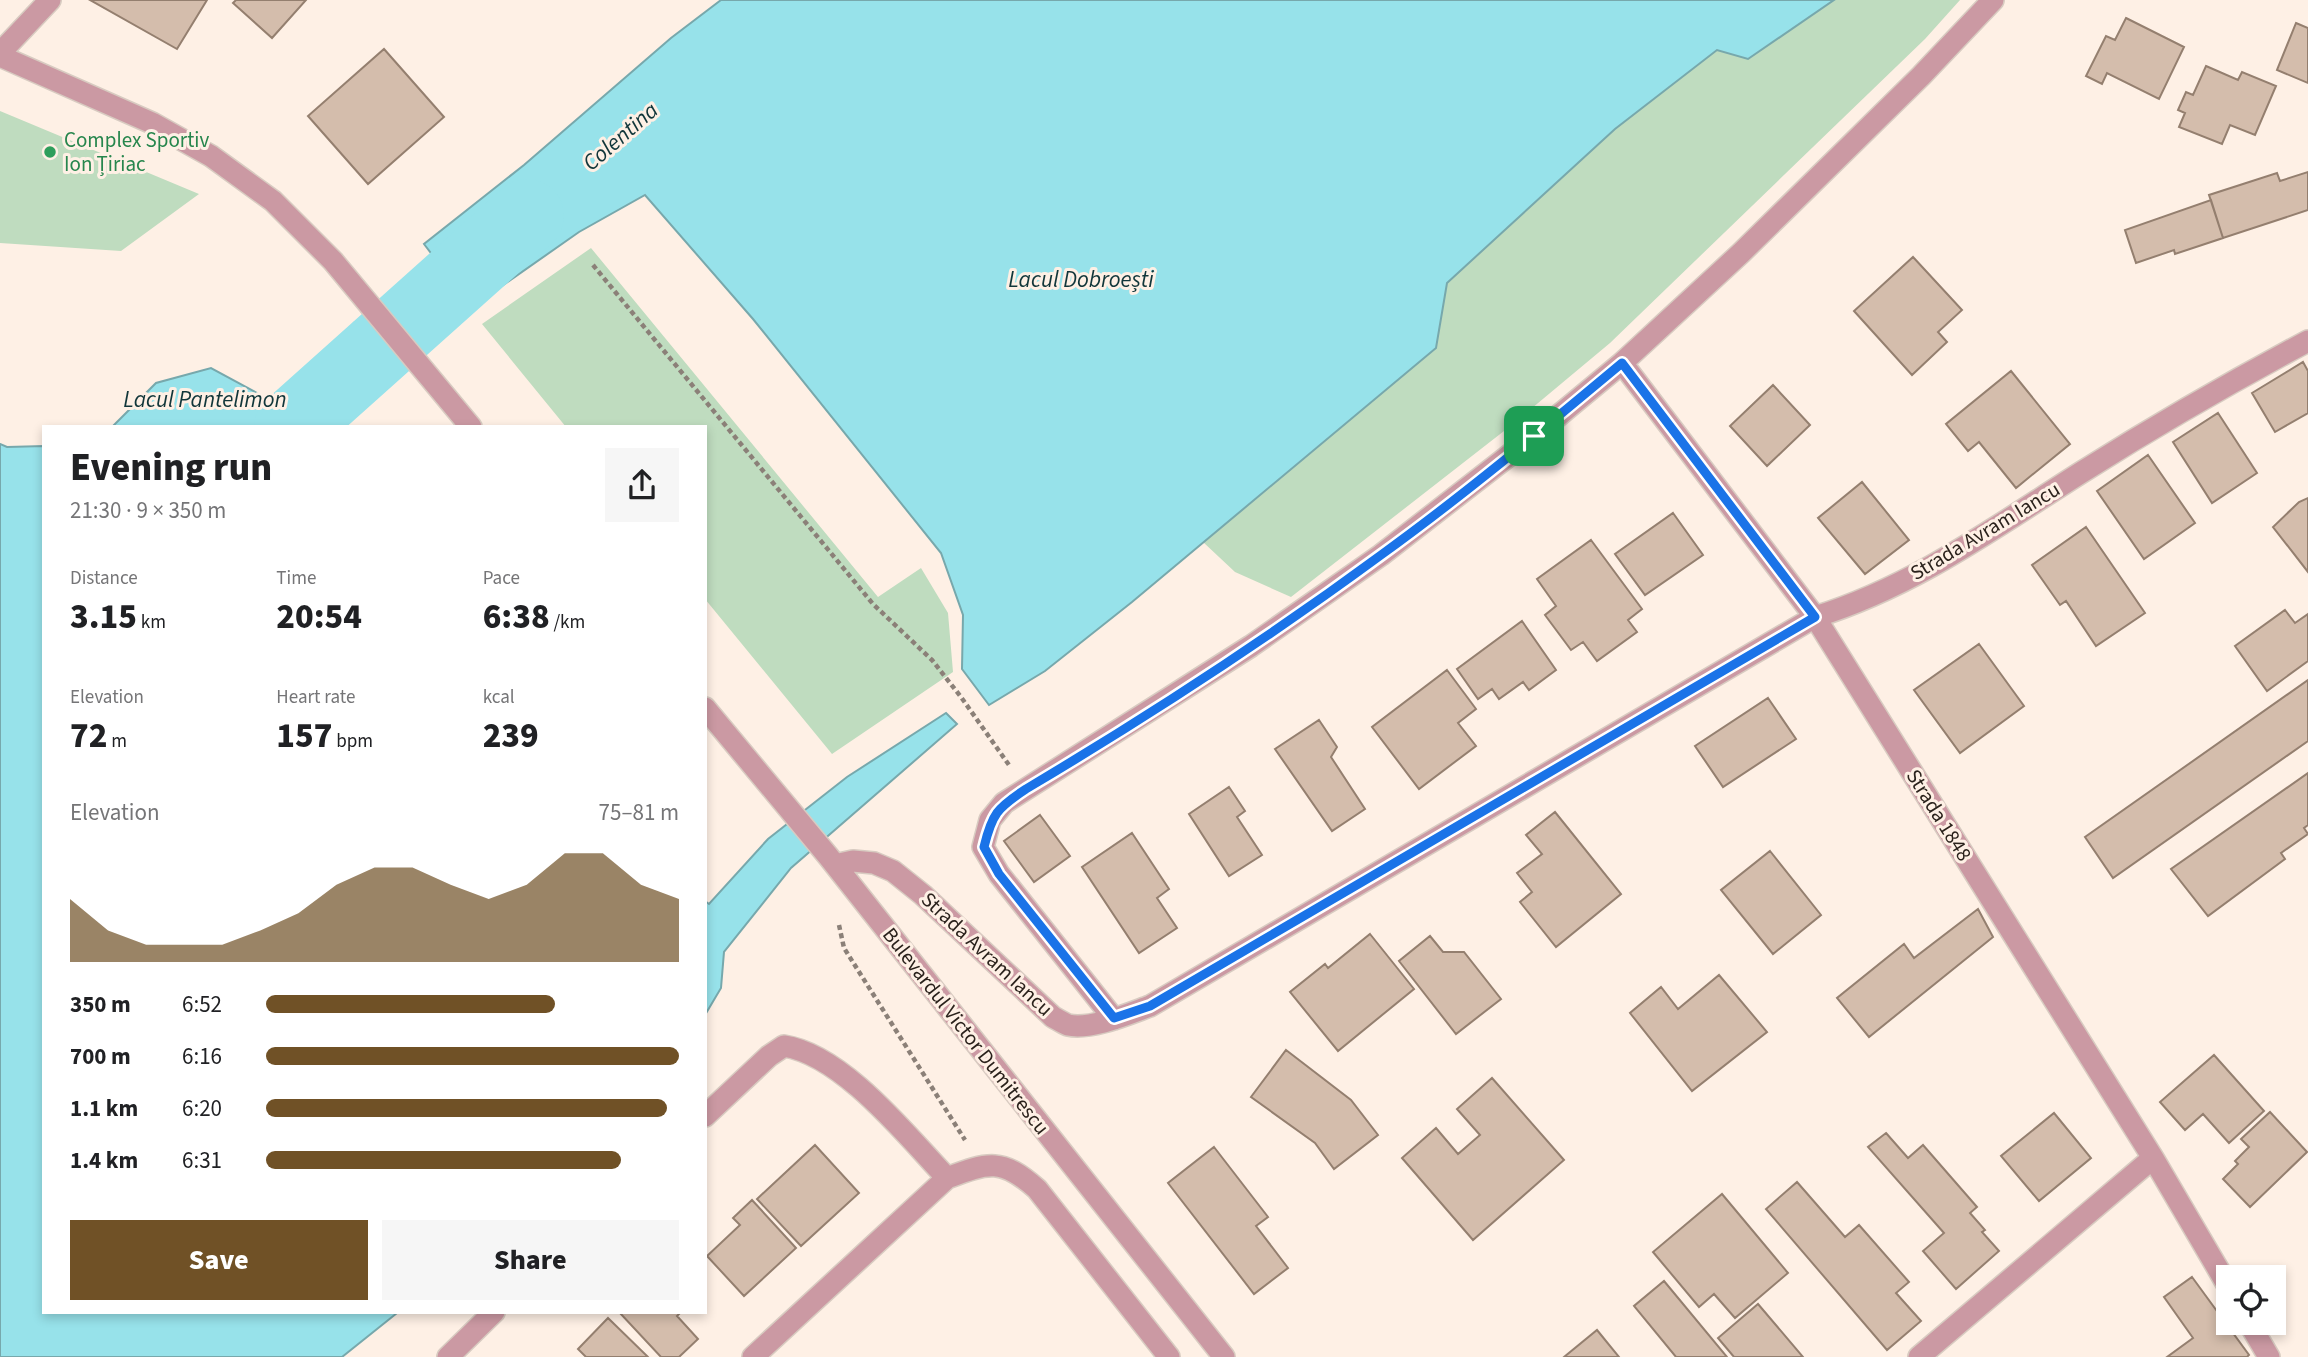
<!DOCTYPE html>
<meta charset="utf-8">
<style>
body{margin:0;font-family:"Source Sans 3",sans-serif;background:#f6f6f6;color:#202124;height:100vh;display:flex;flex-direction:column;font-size:26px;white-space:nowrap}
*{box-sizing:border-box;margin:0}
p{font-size:23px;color:#757577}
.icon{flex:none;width:38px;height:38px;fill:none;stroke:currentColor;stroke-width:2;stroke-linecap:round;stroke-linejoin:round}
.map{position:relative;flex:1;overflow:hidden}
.panel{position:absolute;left:42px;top:425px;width:665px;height:889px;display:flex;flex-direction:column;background:#fff;border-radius:0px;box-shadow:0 4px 10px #0003}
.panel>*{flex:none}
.controls{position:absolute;left:2216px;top:1265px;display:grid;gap:14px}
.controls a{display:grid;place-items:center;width:70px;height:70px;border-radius:0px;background:#fff;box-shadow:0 4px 10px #0003;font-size:35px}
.pin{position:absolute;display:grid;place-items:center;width:60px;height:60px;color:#fff;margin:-30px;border-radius:14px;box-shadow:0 4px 10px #0006}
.round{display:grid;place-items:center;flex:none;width:74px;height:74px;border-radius:0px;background:#f6f6f6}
.overview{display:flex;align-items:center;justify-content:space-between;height:119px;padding:0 28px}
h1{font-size:38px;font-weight:800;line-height:52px}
.stats{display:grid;grid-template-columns:repeat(3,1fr);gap:10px;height:119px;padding:7px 28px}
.stats div{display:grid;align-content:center}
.stats b{font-size:35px;font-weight:800}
.stats small{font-size:19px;font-weight:400}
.stats p{font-size:19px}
.chart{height:196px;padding:14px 28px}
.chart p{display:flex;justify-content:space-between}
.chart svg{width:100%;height:126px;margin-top:7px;fill:#705126;opacity:.7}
.primary-button{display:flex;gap:14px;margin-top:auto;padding:14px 28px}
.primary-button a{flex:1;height:80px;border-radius:0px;background:#705126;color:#fff;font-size:28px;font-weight:800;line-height:80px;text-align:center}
.primary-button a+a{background:#f6f6f6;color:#202124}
ul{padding:0 28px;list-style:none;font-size:23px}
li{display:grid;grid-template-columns:112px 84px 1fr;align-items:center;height:52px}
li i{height:18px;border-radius:9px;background:#705126}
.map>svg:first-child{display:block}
.green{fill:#bfdcbf}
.water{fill:#97e2ea;stroke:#77a8ac;stroke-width:2}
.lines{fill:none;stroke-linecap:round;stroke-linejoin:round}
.river{stroke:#97e2ea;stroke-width:74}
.building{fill:#d4bdac;stroke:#947f6f;stroke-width:2}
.minor-casing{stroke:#d8cbc1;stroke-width:24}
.path{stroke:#8b8078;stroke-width:4.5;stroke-dasharray:5 3.5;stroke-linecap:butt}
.minor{stroke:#cb99a3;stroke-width:21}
.route-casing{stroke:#fff;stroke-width:14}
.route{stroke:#1a73e8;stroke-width:9}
.leisure-dot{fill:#2e9e5b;stroke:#fef0e5;stroke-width:2.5}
.labels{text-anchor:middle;stroke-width:6;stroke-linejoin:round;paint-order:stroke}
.leisure-label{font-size:21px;fill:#27864d;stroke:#fef0e5;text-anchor:start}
.street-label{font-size:21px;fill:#2b221c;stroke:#fef0e5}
.water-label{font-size:23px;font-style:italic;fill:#11363a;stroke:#fef0e5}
</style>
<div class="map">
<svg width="2308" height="1357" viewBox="0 0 2308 1357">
<rect width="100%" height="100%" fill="#fef0e5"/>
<path class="green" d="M1293,0H1960L1925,39L1610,343L1513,424L1291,597L1235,572L1203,542L1137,535Z
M0,111L199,194L121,251L0,243Z
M591,248L878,597L921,568L948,613L953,672L832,754L705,599V427H566L482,324Z"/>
<path class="water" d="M721,0H1834L1748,59L1717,50L1615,129L1447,283L1436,348L1132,602L1045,671L989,705L962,669L963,615L941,553L753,319L645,195L579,232L472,307L424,244L524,165L671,38Z
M354,323L390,365L335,427H112L156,383L211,368L279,405Z
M0,444L7,447L44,446V1312L397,1313L342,1357H0Z
M946,713L957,724L791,868L724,952L721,988L705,1015V901L709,904L768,839L847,777Z"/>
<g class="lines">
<path class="river" d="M291,427L527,216"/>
</g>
<path class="building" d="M90,0H207L177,49Z
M236,0H306L272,38L233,3Z
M2126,18L2184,47L2159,99L2107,73L2102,84L2086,76L2106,36L2115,40Z
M2296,23L2308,28V83L2277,70Z
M384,49L444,117L368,184L308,116Z
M2206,66L2238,80L2242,72L2276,86L2255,135L2230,125L2222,144L2179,127L2185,113L2178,110L2186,92L2193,95Z
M2308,172V210L2223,238L2209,195L2277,173L2280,181Z
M2211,200L2223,238L2175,254L2174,250L2136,263L2125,230Z
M1913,257L1962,310L1938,332L1947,342L1912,375L1854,311Z
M2303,362L2308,371V413L2275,432L2252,393Z
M2011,371L2070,444L2016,488L1979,442L1968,451L1946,424Z
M1773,385L1810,425L1767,466L1730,426Z
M2218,413L2257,473L2212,503L2173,442Z
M2148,455L2195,523L2144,559L2097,491Z
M1862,482L1909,540L1865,574L1818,518Z
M2308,498V572L2273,527L2299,502Z
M1673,513L1703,555L1645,595L1615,554Z
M2086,527L2145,613L2096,646L2066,601L2060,605L2032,565Z
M1591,540L1642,609L1628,620L1637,632L1597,661L1583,642L1571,650L1545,615L1556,606L1537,579Z
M2285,610L2295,623L2308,614V661L2267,691L2235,646Z
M1522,621L1556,670L1529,690L1523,682L1499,699L1492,689L1478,699L1457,669Z
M1979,644L2024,706L1960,753L1914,690Z
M1447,670L1476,709L1458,723L1476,746L1419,789L1372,727Z
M2308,680V741L2113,878L2085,837Z
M1768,698L1796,739L1723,787L1695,746Z
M1319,720L1337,747L1331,757L1365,809L1332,831L1275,749Z
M2308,773V825L2304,828L2308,834L2281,853L2285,859L2208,916L2171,869Z
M1229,787L1245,811L1237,817L1262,855L1229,876L1189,814Z
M1555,812L1621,894L1556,947L1520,902L1532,892L1517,873L1542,854L1526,835Z
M1040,815L1070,856L1034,882L1004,841Z
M1132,833L1169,889L1157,898L1177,928L1139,953L1082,867Z
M1770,851L1821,915L1773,954L1721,890Z
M1978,909L1993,937L1869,1037L1837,998L1904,944L1914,958Z
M1370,934L1414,989L1338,1051L1290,992L1325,964L1328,968Z
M1430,936L1443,952H1464L1501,999L1456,1034L1399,961Z
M1719,975L1767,1032L1692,1091L1630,1013L1661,987L1678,1009Z
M1286,1050L1351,1100L1378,1135L1334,1169L1315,1143L1251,1097Z
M2214,1055L2264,1111L2229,1143L2203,1114L2185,1130L2160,1102Z
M1492,1078L1564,1160L1473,1240L1402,1158L1436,1128L1458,1154L1480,1135L1457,1109Z
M2270,1112L2307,1152L2250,1207L2223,1179L2238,1164L2235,1161L2249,1147L2241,1139Z
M2054,1113L2091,1158L2039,1201L2001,1156Z
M1886,1133L1908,1158L1923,1145L1977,1207L1970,1213L1985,1230L1982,1232L1999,1251L1956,1289L1923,1251L1944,1233L1868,1147Z
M815,1145L859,1193L801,1246L757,1199Z
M1214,1147L1268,1217L1256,1226L1288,1268L1254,1294L1168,1183Z
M1797,1182L1845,1237L1859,1225L1909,1282L1896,1293L1921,1321L1887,1350L1766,1209Z
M1722,1194L1788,1273L1735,1318L1714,1294L1699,1307L1653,1252Z
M752,1200L796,1248L744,1296L707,1256L740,1225L733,1218Z
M2192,1277L2249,1355L2247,1357H2167L2193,1338L2164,1297Z
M1664,1281L1727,1357H1676L1634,1306Z
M1758,1304L1803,1357H1734L1718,1338Z
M619,1312H681L677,1316L698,1339L679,1357H661Z
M608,1318L648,1357H586L578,1349Z
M1597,1330L1619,1357H1564Z"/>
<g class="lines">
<g class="minor-casing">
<path id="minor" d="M0,53L50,0
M0,56L152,123L211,156L273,201L333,261L471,427
M1622,363L1815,617L2153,1158L2228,1286
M705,708L828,856L1224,1357
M835,865L853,861L874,863L893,871L923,895L1053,1017C1057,1019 1063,1023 1068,1025C1091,1030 1128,1014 1150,1006L1815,617C1915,586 1995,527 2082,472C2155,426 2231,382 2308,341
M1114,1019L999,874L983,847L990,820L1004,803L1251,646L1381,555L1534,436L1622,363L1741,253L1921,76L1993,0
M705,1116L769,1056L784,1046C843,1055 907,1136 947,1178
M2249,1323L2269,1357
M448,1357L494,1312
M753,1357L947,1178C989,1162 1002,1158 1037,1189L1169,1357
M1919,1357L2153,1158"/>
</g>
<path class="path" d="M593,265L873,604L932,660L961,697L1009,765
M839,925L844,948L965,1140"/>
<use href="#minor" class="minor"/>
</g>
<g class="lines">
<g class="route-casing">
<path id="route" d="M1622,363L1815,617L1150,1006L1114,1018L999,874L984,847C992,814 997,808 1026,789C1147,717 1267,639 1381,555C1464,495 1543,429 1622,363Z"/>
</g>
<use href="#route" class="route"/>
</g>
<circle class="leisure-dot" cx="50" cy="152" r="7"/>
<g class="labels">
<g class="leisure-label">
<text x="64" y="147">Complex Sportiv<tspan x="64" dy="24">Ion Țiriac</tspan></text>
</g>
<g class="street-label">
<text transform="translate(1985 531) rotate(-31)" y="7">Strada Avram Iancu</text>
<text transform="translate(1939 815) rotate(58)" y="7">Strada 1848</text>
<text transform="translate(987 954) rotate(43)" y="7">Strada Avram Iancu</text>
<text transform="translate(966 1031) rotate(52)" y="7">Bulevardul Victor Dumitrescu</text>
</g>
<g class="water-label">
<text transform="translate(620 136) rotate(-41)" y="8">Colentina</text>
<text x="1081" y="287">Lacul Dobroești</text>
<text x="205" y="407">Lacul Pantelimon</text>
</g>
</g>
</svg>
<div class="controls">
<a><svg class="icon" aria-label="locate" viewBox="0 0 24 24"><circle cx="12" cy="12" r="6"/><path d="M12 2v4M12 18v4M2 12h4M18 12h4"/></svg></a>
</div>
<div class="pin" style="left:1534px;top:436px;background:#1e9e55"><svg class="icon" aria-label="arrive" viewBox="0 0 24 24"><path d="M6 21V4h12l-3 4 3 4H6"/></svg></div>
<section class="panel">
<div class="overview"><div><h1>Evening run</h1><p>21:30 · 9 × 350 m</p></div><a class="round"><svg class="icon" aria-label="share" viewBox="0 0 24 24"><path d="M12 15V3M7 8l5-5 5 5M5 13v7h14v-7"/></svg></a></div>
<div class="stats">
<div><p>Distance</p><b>3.15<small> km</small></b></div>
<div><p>Time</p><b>20:54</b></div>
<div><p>Pace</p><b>6:38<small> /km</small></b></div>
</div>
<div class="stats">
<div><p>Elevation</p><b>72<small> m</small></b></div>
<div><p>Heart rate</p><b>157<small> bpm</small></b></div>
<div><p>kcal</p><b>239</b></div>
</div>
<div class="chart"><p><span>Elevation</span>75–81 m</p>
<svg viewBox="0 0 160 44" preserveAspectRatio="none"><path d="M0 44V22L10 33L20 38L30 38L40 38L50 33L60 27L70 17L80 11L90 11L100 17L110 22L120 17L130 6L140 6L150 17L160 22V44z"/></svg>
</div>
<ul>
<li><b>350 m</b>6:52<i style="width:70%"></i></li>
<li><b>700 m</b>6:16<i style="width:100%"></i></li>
<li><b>1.1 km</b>6:20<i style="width:97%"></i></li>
<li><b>1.4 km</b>6:31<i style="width:86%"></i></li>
</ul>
<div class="primary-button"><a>Save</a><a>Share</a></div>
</section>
</div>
